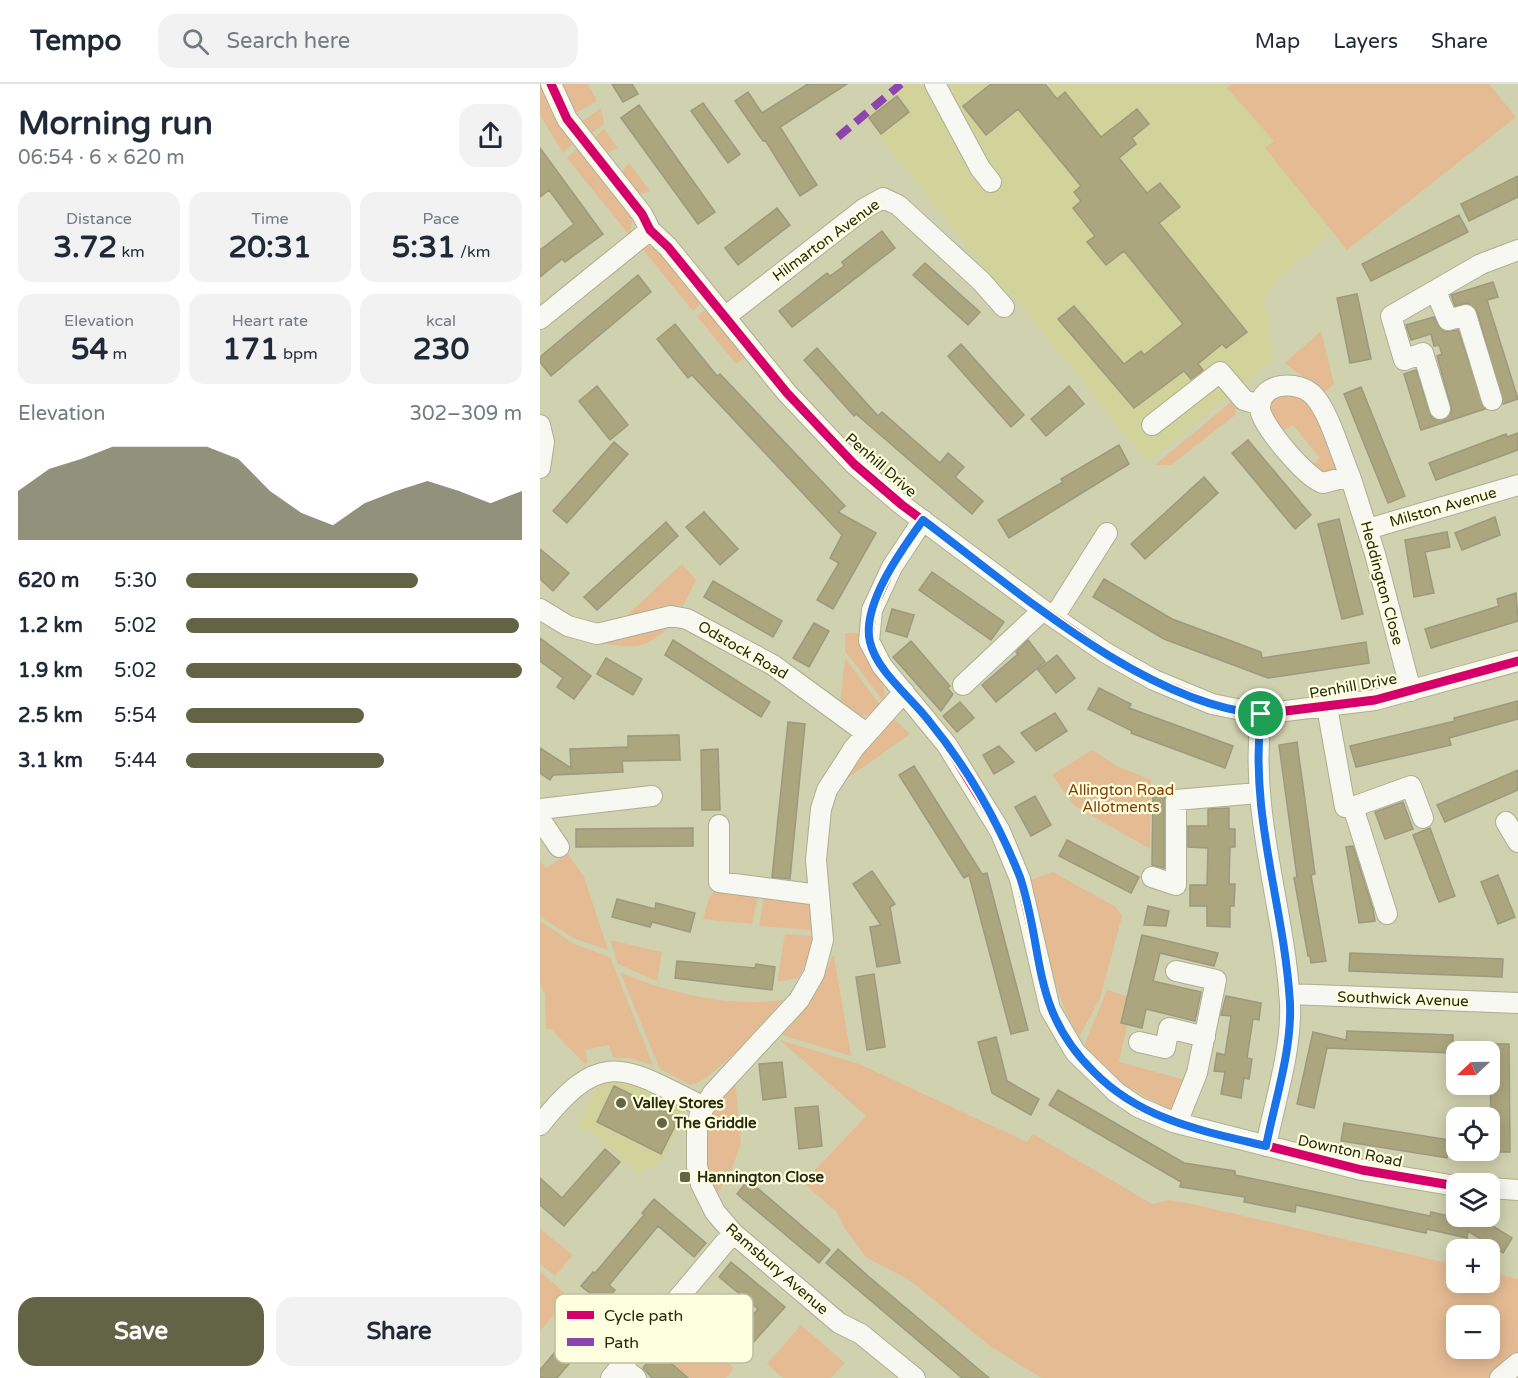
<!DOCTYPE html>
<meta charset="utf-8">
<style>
body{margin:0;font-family:"Varela Round",sans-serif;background:#f2f2f3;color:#1f2937;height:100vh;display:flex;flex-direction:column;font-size:22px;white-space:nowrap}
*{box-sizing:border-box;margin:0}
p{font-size:20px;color:#747a83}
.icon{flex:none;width:33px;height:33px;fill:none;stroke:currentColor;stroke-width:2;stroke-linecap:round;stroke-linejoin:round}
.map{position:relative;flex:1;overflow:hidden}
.details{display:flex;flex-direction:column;background:#fff;width:540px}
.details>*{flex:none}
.needle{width:39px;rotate:248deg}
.buttons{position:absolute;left:906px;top:957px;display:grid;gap:12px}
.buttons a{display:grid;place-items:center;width:54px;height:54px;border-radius:12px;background:#fff;box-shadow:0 3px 15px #0003;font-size:30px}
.pin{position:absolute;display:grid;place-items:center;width:51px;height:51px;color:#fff;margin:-26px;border:3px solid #fff;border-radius:50%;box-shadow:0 2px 6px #0007}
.round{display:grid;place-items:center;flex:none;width:63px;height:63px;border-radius:18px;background:#f2f2f3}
.headline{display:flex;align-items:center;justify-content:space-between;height:102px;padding:0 18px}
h1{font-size:33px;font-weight:700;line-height:45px}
.metrics{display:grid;grid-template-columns:repeat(3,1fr);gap:9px;height:102px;padding:6px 18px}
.metrics div{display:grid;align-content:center;border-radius:15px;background:#f2f2f3;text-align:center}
.metrics b{font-size:30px;font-weight:700}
.metrics small{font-size:16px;font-weight:400}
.metrics p{font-size:16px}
.chart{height:168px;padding:12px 18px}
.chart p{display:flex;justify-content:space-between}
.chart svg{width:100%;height:108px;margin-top:6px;fill:#636446;opacity:.7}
.cta{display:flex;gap:12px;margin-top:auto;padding:12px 18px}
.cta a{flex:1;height:69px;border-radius:18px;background:#636446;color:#fff;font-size:24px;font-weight:700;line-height:69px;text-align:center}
.cta a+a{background:#f2f2f3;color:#1f2937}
ul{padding:0 18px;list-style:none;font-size:20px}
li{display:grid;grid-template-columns:96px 72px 1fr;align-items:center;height:45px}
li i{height:15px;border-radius:8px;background:#636446}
header{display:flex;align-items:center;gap:36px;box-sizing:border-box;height:84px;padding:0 30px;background:#fff;border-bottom:2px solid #e0e1e3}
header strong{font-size:28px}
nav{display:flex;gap:33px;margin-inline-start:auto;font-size:21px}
.search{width:420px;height:54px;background:#f2f2f3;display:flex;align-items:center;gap:15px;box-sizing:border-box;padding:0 21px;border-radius:18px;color:#747a83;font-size:22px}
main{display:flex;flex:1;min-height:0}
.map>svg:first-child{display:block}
.built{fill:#d1d39b}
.green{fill:#e5bb93;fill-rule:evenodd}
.building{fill:#aca67f;stroke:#9c997e;stroke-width:1.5}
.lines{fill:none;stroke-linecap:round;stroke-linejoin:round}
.minor-casing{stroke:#adae92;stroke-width:22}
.minor{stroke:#f8f8f3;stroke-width:20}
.quiet{stroke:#8e44ad;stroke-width:8;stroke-dasharray:15 8;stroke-linecap:butt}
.cycleway-casing{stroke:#fdffde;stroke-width:13}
.cycleway{stroke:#d6006c;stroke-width:9}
.route-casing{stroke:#fff;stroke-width:12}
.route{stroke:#1a73e8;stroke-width:8}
.poi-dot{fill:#636446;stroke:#fdffde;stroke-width:2}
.labels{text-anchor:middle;stroke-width:4.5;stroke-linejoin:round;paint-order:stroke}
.street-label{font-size:15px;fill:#28290e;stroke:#fdffde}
.park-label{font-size:15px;fill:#843a00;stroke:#fdffde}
.poi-label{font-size:15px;font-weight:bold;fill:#28290e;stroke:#fdffde;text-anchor:start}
.key{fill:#fdffde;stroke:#bdbfa0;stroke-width:1.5}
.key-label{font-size:16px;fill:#28290e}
</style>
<header>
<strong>Tempo</strong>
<div class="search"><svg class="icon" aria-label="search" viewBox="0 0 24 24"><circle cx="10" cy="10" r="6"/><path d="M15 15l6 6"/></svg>Search here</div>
<nav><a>Map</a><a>Layers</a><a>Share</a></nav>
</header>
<main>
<section class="details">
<div class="headline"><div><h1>Morning run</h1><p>06:54 · 6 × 620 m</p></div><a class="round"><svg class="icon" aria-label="share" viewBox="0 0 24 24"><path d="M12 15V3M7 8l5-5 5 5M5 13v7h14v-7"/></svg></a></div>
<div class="metrics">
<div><p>Distance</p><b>3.72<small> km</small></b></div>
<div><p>Time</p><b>20:31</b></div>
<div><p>Pace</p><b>5:31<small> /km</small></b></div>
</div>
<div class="metrics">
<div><p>Elevation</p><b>54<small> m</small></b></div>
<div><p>Heart rate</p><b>171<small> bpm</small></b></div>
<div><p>kcal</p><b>230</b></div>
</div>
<div class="chart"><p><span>Elevation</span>302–309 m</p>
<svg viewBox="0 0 160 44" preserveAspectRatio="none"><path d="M0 44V24L10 15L20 11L30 6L40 6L50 6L60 6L70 11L80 24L90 33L100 38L110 29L120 24L130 20L140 24L150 29L160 24V44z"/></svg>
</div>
<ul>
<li><b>620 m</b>5:30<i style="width:69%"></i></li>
<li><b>1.2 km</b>5:02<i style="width:99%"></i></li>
<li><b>1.9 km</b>5:02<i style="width:100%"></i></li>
<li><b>2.5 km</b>5:54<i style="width:53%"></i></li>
<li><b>3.1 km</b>5:44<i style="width:59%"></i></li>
</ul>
<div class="cta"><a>Save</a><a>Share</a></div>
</section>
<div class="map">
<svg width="978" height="1294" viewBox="0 0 978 1294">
<rect width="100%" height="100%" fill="#d0d1ae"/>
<path class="built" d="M366,0H691L687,5L734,57L726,64L791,149L737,195L724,215L734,276L607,378L475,214L453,195L324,33Z
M86,994L148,1024L125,1070L112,1085L109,1082L101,1091L52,1049L37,1043L59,998Z"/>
<path class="green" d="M0,0L13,31L33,60L23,69L0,31Z
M21,0H48L57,17L34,30Z
M692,0H949L976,33L807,166L725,64L734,57L687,4Z
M61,24L64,40L50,50L41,38Z
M64,45L78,64L66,69L54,54Z
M38,64L87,125L92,137L90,152L27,74Z
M89,79L110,107L99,111L82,88Z
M109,162L121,167L163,218L153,227L101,163Z
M167,225L206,273L196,280L157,232Z
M781,247L794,300L785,308L748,282L746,278Z
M745,307L770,316L798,381L787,392L772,381L780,374L753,341L742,347L730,335L729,315Z
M691,318L696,324L695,331L631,381H615Z
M142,480L156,496L143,522L128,521L85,533Z
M133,538C109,564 96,566 62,559Z
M305,549H319C318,578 350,594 344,618L305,567Z
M305,574L341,622C327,638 316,631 300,622Z
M351,632L370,650L302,698L307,686Z
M552,666L577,682L611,696L610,765L535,722L512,691Z
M28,770L44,793L68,866L33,854L0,832V777L6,784Z
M513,788L576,823L582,832L560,914L539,953C511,905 502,850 491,796Z
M177,805L219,808L212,840L163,835L170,812Z
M225,808L269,818L272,846L219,842Z
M0,837L34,860L70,873L113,981L89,974H73L69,961L45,966L48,978L45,980L12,946L6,945L5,910L0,899Z
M245,850L273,852L270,872L258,894L237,898Z
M70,856L122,868L117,897L78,880Z
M292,872H294L311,972L245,952L243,950C266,926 282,904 292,872Z
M80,888C130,910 189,923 243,916C223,938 178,993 151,1001L120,985Z
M567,906L587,912L581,939L587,941L579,978L649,997L633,1028L581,999L544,962Z
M240,956L319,980L487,1058L493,1050L612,1120L630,1116L656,1121L916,1181V1198H950V1188L978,1195V1270L948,1294H501L450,1262L371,1197L326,1173L305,1145L297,1128L263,1099L326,1032ZM916,1232H950V1264H916Z
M195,994L201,1060L189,1092L175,1113C166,1101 160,1056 164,1041C167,1029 187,1005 195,994Z
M0,1145L33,1171L15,1192L0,1180Z
M0,1187L29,1213L0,1247Z
M136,1235L194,1284L186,1294H148L117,1267Z
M261,1241L305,1279L291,1294H243L227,1280Z"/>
<path class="building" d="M72,0H92L98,10L83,18Z
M268,0H307L240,43L277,101L260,112L225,56L223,57L195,17L208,8L222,29Z
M451,0H505L517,15L525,8L561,53L597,25L609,40L592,54L596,60L579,74L607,109L620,99L640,123L619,139L707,248L686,264L682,260L658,280L663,286L651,295L644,287L594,324L518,235L534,222L584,280L601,267L604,271L643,240L584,167L566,181L547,158L555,152L533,124L541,117L534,108L541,102L478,25L446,51L423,22Z
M357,12L369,28L341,50L329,34Z
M163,19L200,70L188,79L151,27Z
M99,21L175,128L158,140L81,34Z
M0,64L63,150L25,178L22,175L0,193V166L34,140L9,106L0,113Z
M978,92V113L929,137L921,120Z
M237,124L250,141L198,181L185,164Z
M919,131L928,148L831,197L822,180Z
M342,147L355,164L252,243L239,227L287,189L290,192L304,182L302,178Z
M385,179L440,228L428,241L373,191Z
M98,191L111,208L11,292L0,278V273Z
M953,198L958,213L947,216L978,315L963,320L937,227L928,219L915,222L911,211Z
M817,210L831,275L810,279L797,214Z
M894,233L901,246L906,248L918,246L945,325L881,346L864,290L876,286L892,334L904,336L912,327L899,279L897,272L902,270L899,261L894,262L891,250L871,256L866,241Z
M135,240L177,292L180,290L305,422L298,428L336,449L293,525L277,516L299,479L290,474L302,451L152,291L148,294L117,255Z
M421,260L484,331L471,343L408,272Z
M277,264L338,332L342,328L400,379L408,369L424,383L415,393L443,417L432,430L316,330L314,332L264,276Z
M57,302L88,341L70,356L39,317Z
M529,302L544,320L506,352L491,335Z
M821,303L865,412L848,419L804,310Z
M978,349V366L896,396L889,379L966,350L967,353Z
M708,356L771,431L755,445L692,369Z
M74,358L88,370L27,439L13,427Z
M579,361L589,380L469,454L458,436L523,398L521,395Z
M664,393L678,409L605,475L591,460Z
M164,428L198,465L180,481L146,443Z
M955,433L960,451L922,466L915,449Z
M799,435L823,530L802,535L778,440Z
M126,438L138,452L57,526L44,513Z
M907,448L910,463L885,468L894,509L874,513L865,456Z
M0,465L29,489L13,507L0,495Z
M392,488L464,538L451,556L379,506Z
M564,495L632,535L721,568L722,574L826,558L829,579L728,594L624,555L553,513Z
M173,497L242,537L233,553L164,513Z
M976,509L978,537L891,564L885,545L959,522L957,515Z
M352,525L374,531L367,553L346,547Z
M274,539L289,547L269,583L253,574Z
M0,554L51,592L34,615L17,603L23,594L0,577Z
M133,556L230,618L221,633L125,571Z
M488,556L505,578L456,618L442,601L478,570L476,568Z
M371,557L410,602L407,604L413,610L401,627L353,573Z
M517,571L535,594L516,609L498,586Z
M66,574L102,595L93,611L57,590Z
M559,604L591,620L589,624L693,662L685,684L591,649L592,647L548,625Z
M978,617V635L909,654L911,661L816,683L810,662L915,637L914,634Z
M420,618L434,634L417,648L403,632Z
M515,629L527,647L496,667L481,649Z
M248,638L265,640L250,795L232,793Z
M139,651L140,676L82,677L83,688L13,691L10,696L0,689V664L31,684L30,665L88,663V652Z
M757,658L775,790L771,791L786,877L771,879L770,872H768L754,794L757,793L739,661Z
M459,662L474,678L454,690L443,671Z
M178,665L180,726H162L161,666Z
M374,682L442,790L447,789L488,946L471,950L429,791L424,794L359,691Z
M978,686V706L905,738L897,721Z
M613,703H627L624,716V784L612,781Z
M495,712L511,741L491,752L475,723Z
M863,718L873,745L845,755L835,728Z
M689,724V745H695V763H690L689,800H695L694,822H690V843L667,842V822H650V801H667L668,764L648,763V742H668V725Z
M153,744V762L36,763V745Z
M890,744L915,812L899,818L873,751Z
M527,756L599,793L591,809L519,772Z
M813,762L833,825L835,837L819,839L806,763Z
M332,787L355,820L350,823L360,879L337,883L330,843L341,841L313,800Z
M958,791L975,833L958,840L941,798Z
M77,815L115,825L116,819L155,829L150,848L112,838L110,843L72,833Z
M608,822L629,827L626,842L604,841Z
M602,851L678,869L674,882L620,869L613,897L661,908L655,937L606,925L602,944L581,939Z
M810,869L963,875L962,893L809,887Z
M137,877L215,884L216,880L235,883L232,906L135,894Z
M334,890L345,963L327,966L316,893Z
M686,912L721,919L719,936L713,935L707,974L712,975L709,995L704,994L701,1014L681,1010L685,988L674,987L677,969L685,971L691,932L681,931Z
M807,947L913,951V969L787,964L774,1024L757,1020L773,948L806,956Z
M456,953L467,997L499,1015L491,1031L452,1009L438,958Z
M950,960H969L970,1068H951Z
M242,978L246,1013L223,1016L219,980Z
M74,1002L139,1034L121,1070L57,1038Z
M518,1006L644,1079L695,1087V1091L890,1132L891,1128L940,1139L942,1135L972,1154L963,1169L928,1147L927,1154L887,1145L886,1149L756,1121L755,1128L704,1118L705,1113L640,1103L641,1098L509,1021Z
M278,1022L282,1062L259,1065L255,1024Z
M804,1039L910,1056L907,1074L801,1057Z
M65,1065L80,1078L24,1142L0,1121V1094L22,1114Z
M208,1096L290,1166L279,1179L197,1110Z
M114,1115L166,1159L154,1173L118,1142L69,1201L75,1206L63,1220L41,1202L53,1188L55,1189L104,1131L102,1129Z
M298,1165L328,1192L449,1294H422L317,1205L286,1179Z
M191,1178L245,1223L202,1271L188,1259L218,1225L179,1193Z
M52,1224L66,1236L17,1294H0V1286Z
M117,1267L148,1294H112L103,1284Z"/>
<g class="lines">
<g class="minor-casing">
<path id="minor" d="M11,0L27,35L102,130L110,146L128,163L247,309L314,380L362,421L503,526L566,569L614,596L672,620L721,630L835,616L978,577
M395,0L440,84L451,98
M896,208L908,236L926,231L952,316
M185,233L325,124L343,114L358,121L441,197L464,223
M0,235L110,146
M900,325L883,269L864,276L851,232L941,180L978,166
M0,341L4,358L0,384
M612,341L680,288L704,316L720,321
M810,392C800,369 790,330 774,312C760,296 720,297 720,324C720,340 768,396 783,399L810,392L835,470L871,607
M383,436L352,483L332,526L329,557L342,582L407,661L460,747L480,795L510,925L535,968L576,1008L598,1023L633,1038L822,1086L916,1102
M828,445L978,401
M0,525L28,542L57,550L131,532L147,535L233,581L326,649
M514,533L567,449
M423,601L503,526
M364,608L314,664L287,706L281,725L276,776L283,856L274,890L259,916L173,1009L160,1030L157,1043V1082L161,1100L175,1128L193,1149L299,1239L321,1250L375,1294
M787,623L805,723H813L871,702L883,734
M721,630C709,732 744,820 750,919C752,966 735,1016 726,1062
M813,723L847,830
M0,725L112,712
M0,735L19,763
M966,738L978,758
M179,741V798L279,811
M612,793L636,801V716L718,709
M636,887L676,896L657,989L637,1039
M749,910L978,919
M599,958L625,964L629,944L665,953
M0,1041C63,961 85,984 164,1023
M950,1104L978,1106
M81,1282L96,1294
M71,1294L193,1149
M960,1294L978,1279"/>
</g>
<use href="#minor" class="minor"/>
<path class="quiet" d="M298,53L361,0"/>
<g class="cycleway-casing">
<path id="cycleway" d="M11,0L27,35L102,130L110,146L128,163L247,309L314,380L362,421L503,526L566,569L614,596L672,620L721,630L835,616L978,577
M383,436L352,483L332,526L329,557L342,582L407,661L460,747L480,795L510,925L535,968L576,1008L598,1023L633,1038L822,1086L916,1102"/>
</g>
<use href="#cycleway" class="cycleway"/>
</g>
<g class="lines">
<g class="route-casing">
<path id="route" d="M383,436C474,504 604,620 721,630C709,732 744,820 750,919C752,966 735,1016 726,1062C663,1047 601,1036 554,988C490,925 505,869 480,793C474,778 467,762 460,748C441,709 416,670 389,637C371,613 337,588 330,558C321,521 362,465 383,436Z"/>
</g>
<use href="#route" class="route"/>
</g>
<g class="poi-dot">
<circle cx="81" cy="1019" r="6"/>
<circle cx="122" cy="1039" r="6"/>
<rect x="139" y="1087" width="12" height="12" rx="3"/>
</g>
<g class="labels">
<g class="street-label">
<text transform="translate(286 156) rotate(-36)" y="5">Hilmarton Avenue</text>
<text transform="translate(341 381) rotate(41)" y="5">Penhill Drive</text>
<text transform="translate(903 423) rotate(-16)" y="5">Milston Avenue</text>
<text transform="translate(842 499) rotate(75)" y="5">Heddington Close</text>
<text transform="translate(203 566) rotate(30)" y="5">Odstock Road</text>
<text transform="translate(813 602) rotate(-10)" y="5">Penhill Drive</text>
<text transform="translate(863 915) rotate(2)" y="5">Southwick Avenue</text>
<text transform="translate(810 1067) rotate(12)" y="5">Downton Road</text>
<text transform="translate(237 1185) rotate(41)" y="5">Ramsbury Avenue</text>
</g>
<g class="park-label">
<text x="581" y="711">Allington Road<tspan x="581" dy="17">Allotments</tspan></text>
</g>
<g class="poi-label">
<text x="93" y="1024">Valley Stores</text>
<text x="134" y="1044">The Griddle</text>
<text x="157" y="1098">Hannington Close</text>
</g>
</g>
<rect x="15" y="1210" width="198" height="69" rx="9" class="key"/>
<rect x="27" y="1227" width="27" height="8" fill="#d6006c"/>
<rect x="27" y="1254" width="27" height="8" fill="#8e44ad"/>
<g class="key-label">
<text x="64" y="1237">Cycle path</text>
<text x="64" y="1264">Path</text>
</g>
</svg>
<div class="buttons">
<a><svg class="needle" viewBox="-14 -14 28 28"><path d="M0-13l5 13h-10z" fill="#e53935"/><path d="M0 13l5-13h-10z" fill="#747a83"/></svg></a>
<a><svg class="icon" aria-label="locate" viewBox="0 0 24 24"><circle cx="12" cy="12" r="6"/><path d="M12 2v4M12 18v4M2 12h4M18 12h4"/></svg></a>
<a><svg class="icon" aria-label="layers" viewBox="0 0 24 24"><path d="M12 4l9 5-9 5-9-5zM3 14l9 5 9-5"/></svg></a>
<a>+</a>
<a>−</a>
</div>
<div class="pin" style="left:721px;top:630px;background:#1e9e55"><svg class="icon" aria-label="arrive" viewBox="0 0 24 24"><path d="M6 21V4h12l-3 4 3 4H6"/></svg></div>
</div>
</main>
